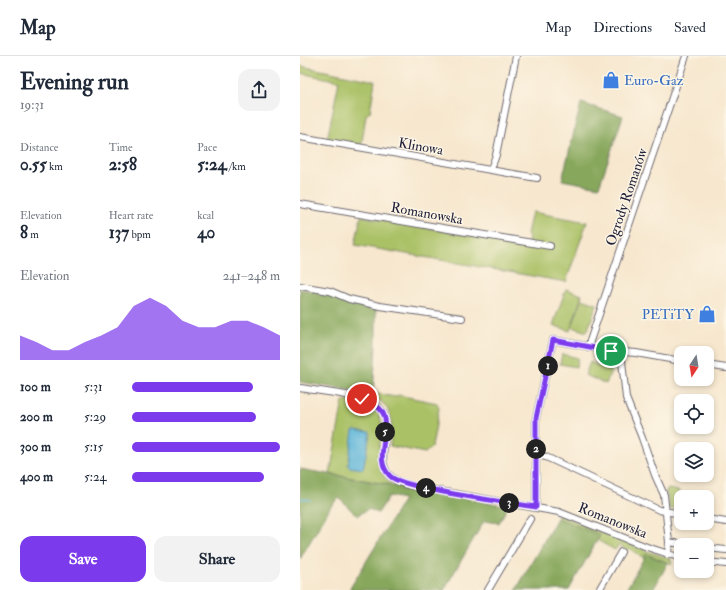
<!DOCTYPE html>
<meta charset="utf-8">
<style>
body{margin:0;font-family:"IM FELL Double Pica",serif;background:#f2f2f3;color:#1f2937;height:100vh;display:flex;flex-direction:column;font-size:15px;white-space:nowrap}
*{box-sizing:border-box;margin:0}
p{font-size:13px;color:#747a83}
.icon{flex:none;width:22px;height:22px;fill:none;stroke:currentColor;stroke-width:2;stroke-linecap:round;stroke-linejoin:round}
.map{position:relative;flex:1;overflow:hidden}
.panel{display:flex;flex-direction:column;background:#fff;width:300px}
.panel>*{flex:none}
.needle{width:26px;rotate:192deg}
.buttons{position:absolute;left:374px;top:290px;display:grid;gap:8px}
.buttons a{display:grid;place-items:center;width:40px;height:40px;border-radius:8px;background:#fff;box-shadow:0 2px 6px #0003;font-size:20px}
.pin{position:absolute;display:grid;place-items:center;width:34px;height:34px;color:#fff;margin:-17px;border:2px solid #fff;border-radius:50%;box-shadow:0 1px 4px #0007}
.km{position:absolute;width:20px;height:20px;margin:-10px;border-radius:50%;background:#222;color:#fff;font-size:11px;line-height:20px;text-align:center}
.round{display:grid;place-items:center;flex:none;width:42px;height:42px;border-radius:12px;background:#f2f2f3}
.overview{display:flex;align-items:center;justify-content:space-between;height:68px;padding:0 20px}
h1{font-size:22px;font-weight:800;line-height:30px}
.metrics{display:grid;grid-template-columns:repeat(3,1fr);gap:6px;height:68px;padding:4px 20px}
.metrics div{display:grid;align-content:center}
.metrics b{font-size:17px;font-weight:800}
.metrics small{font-size:11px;font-weight:400}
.metrics p{font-size:11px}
.chart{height:112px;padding:8px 20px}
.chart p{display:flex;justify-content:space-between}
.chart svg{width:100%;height:72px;margin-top:4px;fill:#7c3aed;opacity:.7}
.cta{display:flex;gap:8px;margin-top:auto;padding:8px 20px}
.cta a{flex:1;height:46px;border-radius:12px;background:#7c3aed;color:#fff;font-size:16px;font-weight:800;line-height:46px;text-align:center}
.cta a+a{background:#f2f2f3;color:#1f2937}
ul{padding:0 20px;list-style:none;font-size:13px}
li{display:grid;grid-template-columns:64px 48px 1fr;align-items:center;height:30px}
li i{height:10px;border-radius:5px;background:#7c3aed}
header{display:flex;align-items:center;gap:24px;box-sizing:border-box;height:56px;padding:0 20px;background:#fff;border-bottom:1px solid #e0e1e3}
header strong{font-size:19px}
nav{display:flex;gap:22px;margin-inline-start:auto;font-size:14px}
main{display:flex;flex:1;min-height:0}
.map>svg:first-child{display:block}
.green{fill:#aac166;stroke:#667250}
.forest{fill:#87a75b;stroke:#54644b}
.water{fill:#5db5da;stroke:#406c8a}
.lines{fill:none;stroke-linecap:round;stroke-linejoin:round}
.stream{stroke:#5db5da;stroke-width:1.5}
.minor-casing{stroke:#6d676e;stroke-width:8}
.minor{stroke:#fff;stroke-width:6}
.route-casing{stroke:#fff;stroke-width:8}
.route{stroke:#7c3aed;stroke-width:5}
.labels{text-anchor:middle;stroke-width:3;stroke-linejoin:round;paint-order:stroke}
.shop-label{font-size:14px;fill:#366cbe;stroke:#fcf5e5;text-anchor:start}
.street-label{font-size:14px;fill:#22223b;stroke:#fcf5e5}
</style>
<header>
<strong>Map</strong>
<nav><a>Map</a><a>Directions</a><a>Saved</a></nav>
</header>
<main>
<section class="panel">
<div class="overview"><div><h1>Evening run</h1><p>19:31</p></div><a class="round"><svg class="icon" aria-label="share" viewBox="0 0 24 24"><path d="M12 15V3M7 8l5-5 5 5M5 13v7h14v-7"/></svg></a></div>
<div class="metrics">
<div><p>Distance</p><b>0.55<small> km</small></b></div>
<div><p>Time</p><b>2:58</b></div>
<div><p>Pace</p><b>5:24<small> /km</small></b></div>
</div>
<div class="metrics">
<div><p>Elevation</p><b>8<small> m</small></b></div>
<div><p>Heart rate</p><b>137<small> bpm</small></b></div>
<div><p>kcal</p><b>40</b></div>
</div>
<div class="chart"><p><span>Elevation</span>241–248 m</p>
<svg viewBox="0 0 160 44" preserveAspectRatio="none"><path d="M0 44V29L10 33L20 38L30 38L40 33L50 29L60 24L70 11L80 6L90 11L100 20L110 24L120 24L130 20L140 20L150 24L160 29V44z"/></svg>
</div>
<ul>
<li><b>100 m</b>5:31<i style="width:82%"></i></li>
<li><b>200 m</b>5:29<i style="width:84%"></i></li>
<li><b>300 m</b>5:15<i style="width:100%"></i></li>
<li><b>400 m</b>5:24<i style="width:89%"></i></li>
</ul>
<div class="cta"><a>Save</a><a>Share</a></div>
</section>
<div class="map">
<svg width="426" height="534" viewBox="0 0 426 534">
<rect width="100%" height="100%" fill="#fcf5e5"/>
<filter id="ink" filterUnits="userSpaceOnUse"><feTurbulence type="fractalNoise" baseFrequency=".025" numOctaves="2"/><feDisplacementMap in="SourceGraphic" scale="8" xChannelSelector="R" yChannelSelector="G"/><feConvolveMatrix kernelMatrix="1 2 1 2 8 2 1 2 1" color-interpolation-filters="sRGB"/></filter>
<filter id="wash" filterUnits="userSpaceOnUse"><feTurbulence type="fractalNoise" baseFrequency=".012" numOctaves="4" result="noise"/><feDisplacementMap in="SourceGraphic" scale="16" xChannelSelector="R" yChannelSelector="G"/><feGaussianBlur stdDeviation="0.9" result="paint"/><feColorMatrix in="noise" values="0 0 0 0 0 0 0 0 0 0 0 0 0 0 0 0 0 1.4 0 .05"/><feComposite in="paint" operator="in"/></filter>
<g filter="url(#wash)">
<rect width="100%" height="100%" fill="#f7e7ce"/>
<path class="green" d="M0,10L75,25L70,56L66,59L62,86L61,89L27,84L39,25L0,17Z
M232,156L287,166L266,226L55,189L61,160L204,186C211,191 218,194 226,190L229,183L227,178Z
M266,233L282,239L270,275L253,269Z
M282,243L297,248L287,276L272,271Z
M262,298L278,302L276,311L260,308Z
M290,306L311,315L306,328L285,319Z
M74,337L95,341L98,339L137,347L139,352L132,391L125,397L90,390C92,369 95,352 73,340Z
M43,345C52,346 62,347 70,351C91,361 77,389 78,406C79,415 85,422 92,429L30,418Z
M368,433L380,435L377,454L371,453L369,451L366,434Z
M259,459L347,495L371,503L372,508L346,498L344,502L328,492L326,494L319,489L315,494L297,484L300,480L257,462Z"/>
<path class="forest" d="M281,47L323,60L299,131L262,124Z
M0,233L30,238L44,244L76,253V292L73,338L0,326Z
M0,413L208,450L199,467L184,465L144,534H49L104,443L89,440L78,457L68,453L57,460L39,442L31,450L0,503Z
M257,462L300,479L269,534H216Z
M346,498L368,507L353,534H326Z"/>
<path class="water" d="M54,374L70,376V378L63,413L49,411L48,409L53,375Z"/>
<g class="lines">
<path class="stream" d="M0,442L10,444"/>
</g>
</g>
<g filter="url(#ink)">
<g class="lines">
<g class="minor-casing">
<path id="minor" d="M0,81L237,122
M191,113L196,99L216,0
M0,148L250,190
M0,230L30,235L49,243L80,250L162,262
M288,291L386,0
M321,296L326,342L342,382L355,419L364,439L369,486L368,499
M407,309L426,312
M0,332C18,335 61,339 75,348C102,365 67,406 94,423C101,428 109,429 117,431L259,456L347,491L381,502
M236,399L246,401L359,454L381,458
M236,451V362L253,284L312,295L336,297L381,305
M407,463L426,466
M369,486L388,489
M407,492L426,494
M407,506L426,508
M188,534L230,463
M299,534L321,496"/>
</g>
<use href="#minor" class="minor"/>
</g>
</g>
<g class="lines" filter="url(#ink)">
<g class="route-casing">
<path id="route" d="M62,343C110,357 66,396 90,420C103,433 212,447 236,451V362L253,284L311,295"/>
</g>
<use href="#route" class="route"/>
</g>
<defs>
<g id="shop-bare" transform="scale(1.38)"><path d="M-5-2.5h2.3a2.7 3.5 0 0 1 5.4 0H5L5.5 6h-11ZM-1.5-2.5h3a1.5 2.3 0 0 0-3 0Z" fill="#3f7fe0" stroke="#fcf5e5" stroke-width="2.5" paint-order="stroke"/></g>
</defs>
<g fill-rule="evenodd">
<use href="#shop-bare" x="311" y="24"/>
<use href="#shop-bare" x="407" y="258"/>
</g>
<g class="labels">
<g class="shop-label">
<text x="324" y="29">Euro-Gaz</text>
<text x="394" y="263" text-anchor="end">PETiTY</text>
</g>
<g class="street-label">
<text transform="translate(121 90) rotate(10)" y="5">Klinowa</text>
<text transform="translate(326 141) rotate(-71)" y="5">Ogrody Romanów</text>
<text transform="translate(127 157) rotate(10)" y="5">Romanowska</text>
<text transform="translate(313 464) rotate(22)" y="5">Romanowska</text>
</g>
</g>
</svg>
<div class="buttons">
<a><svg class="needle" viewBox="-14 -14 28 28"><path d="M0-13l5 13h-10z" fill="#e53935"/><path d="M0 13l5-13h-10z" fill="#747a83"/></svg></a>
<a><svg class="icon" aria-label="locate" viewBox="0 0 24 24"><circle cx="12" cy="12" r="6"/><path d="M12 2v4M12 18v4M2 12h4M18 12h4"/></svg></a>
<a><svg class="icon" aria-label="layers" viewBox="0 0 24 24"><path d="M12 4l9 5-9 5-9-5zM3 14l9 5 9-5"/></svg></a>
<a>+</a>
<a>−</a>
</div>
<div class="pin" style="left:311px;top:295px;background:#1e9e55"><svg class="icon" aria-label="arrive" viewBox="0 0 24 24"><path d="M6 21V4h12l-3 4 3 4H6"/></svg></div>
<div class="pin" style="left:62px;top:343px;background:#d93025"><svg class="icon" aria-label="check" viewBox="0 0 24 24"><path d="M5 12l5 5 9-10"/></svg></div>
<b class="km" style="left:248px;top:310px">1</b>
<b class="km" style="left:236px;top:393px">2</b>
<b class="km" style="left:209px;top:447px">3</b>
<b class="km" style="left:126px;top:432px">4</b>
<b class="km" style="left:85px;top:376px">5</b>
</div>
</main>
